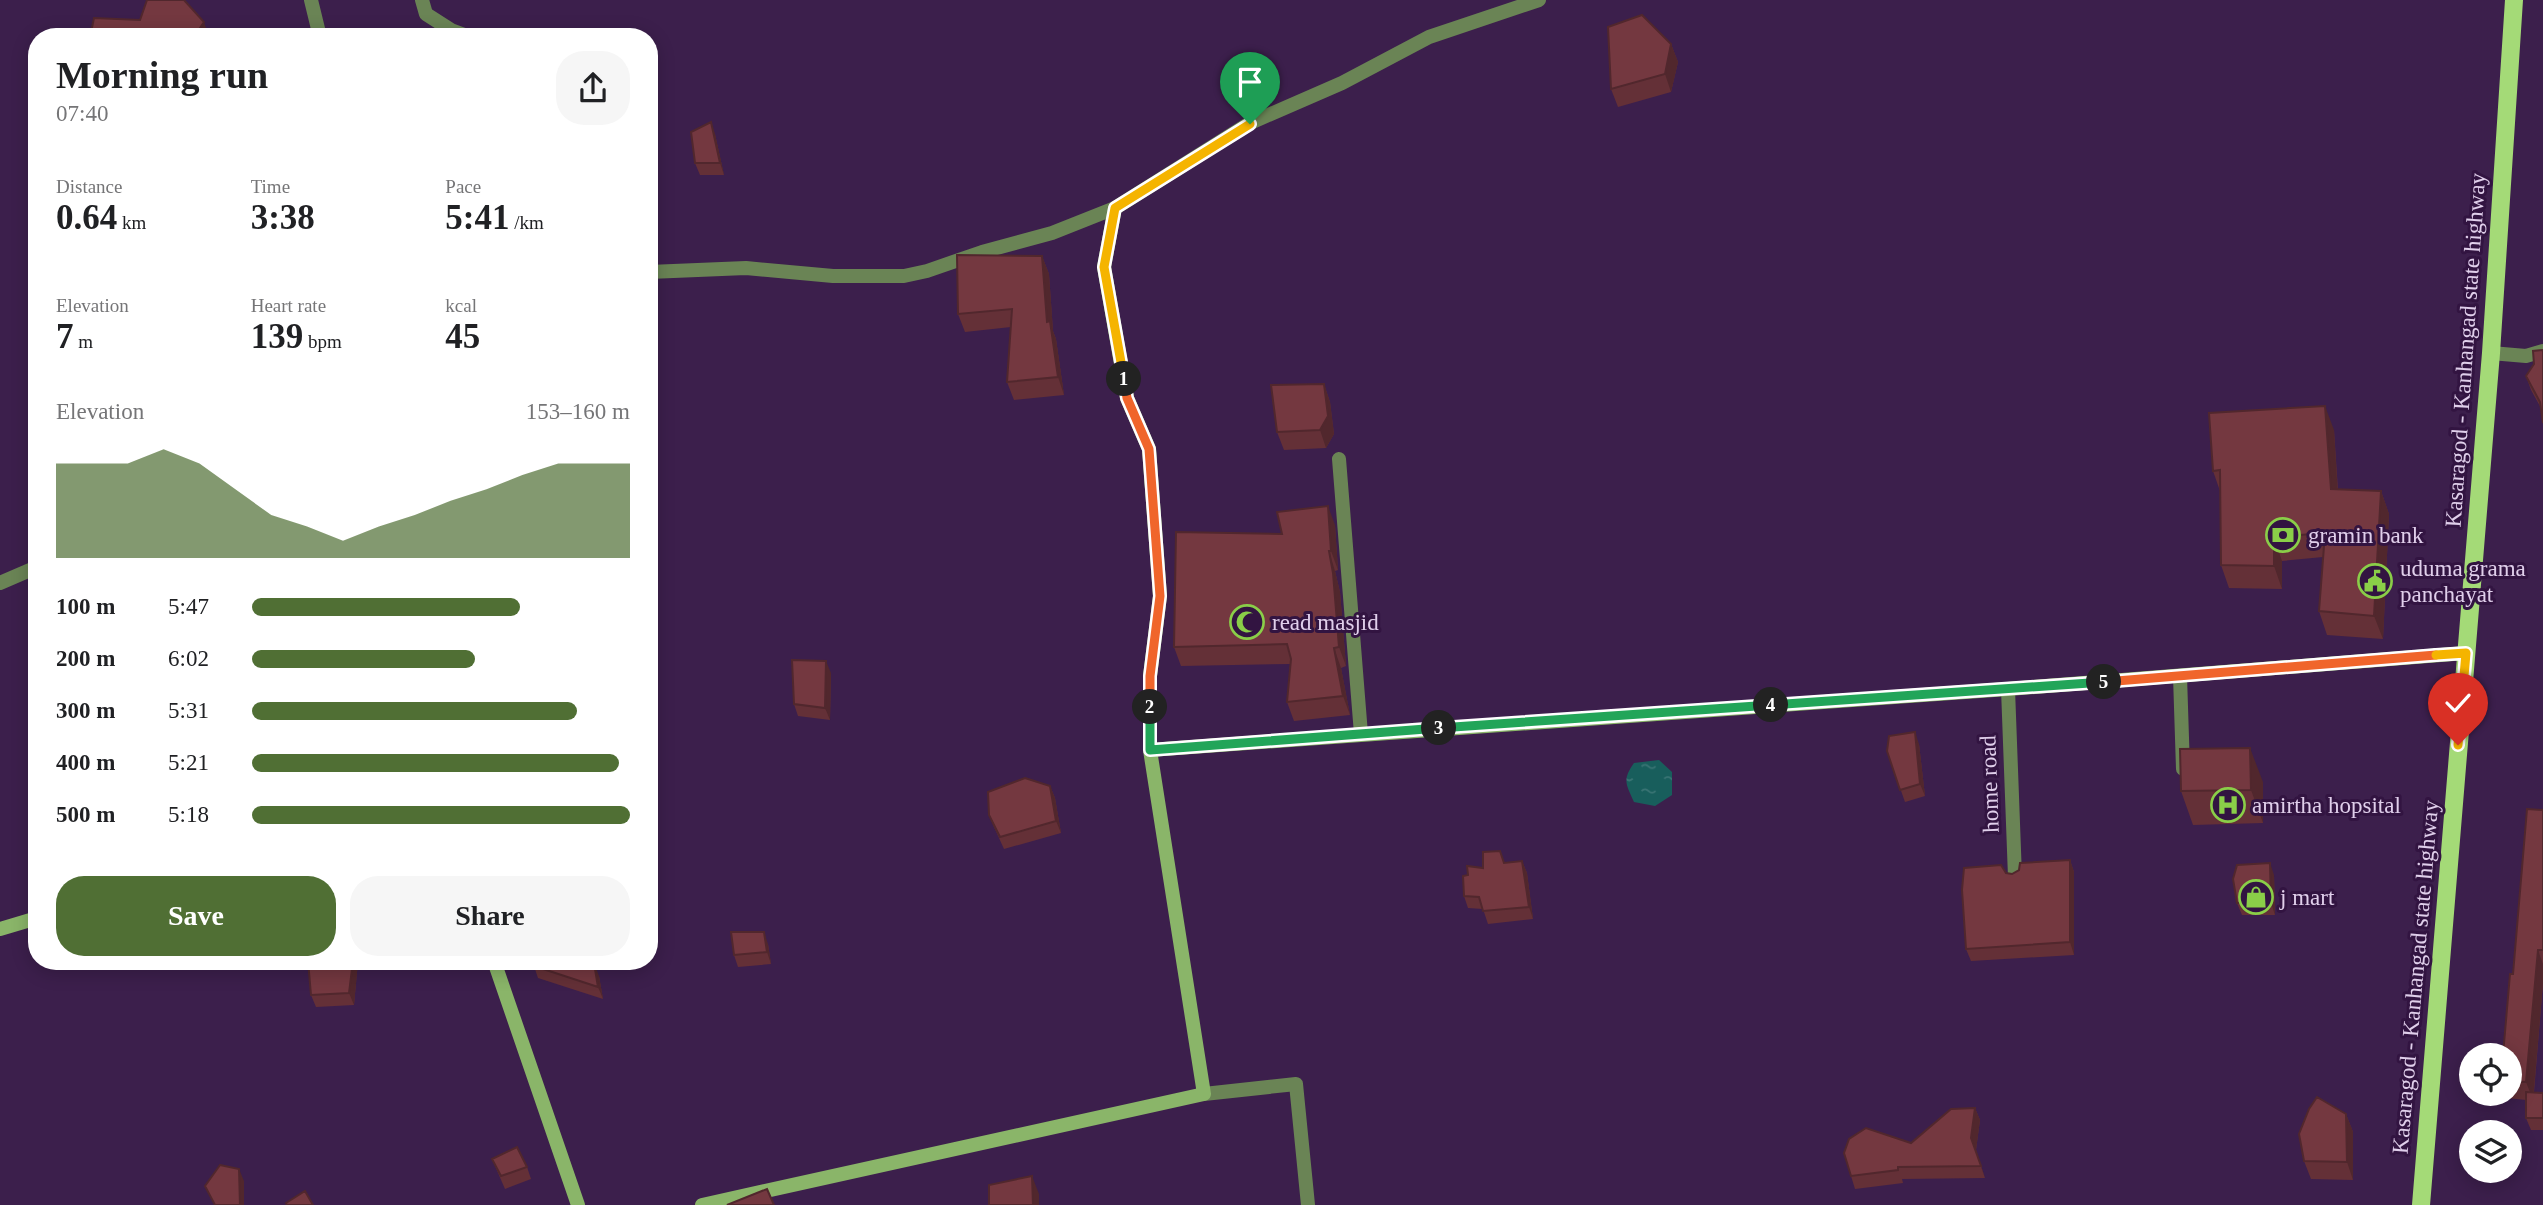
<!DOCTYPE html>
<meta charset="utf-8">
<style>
body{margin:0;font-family:Georgia,serif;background:#f6f6f6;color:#202124;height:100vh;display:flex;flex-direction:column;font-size:26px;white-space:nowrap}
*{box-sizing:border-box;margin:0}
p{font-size:23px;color:#757577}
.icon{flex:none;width:38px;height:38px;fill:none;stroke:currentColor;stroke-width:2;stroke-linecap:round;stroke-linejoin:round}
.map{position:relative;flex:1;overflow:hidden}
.details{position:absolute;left:28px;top:28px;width:630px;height:942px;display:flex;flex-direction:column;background:#fff;border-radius:28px;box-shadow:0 4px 18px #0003}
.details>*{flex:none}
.buttons{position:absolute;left:2459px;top:1043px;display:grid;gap:14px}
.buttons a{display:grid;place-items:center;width:63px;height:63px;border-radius:50%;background:#fff;box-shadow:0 4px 18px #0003;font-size:35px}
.pin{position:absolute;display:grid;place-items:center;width:60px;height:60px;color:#fff;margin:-72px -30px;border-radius:50% 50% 50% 0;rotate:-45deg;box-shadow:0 0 7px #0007}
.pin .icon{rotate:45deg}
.km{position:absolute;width:35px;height:35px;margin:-18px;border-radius:50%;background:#222;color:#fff;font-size:19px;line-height:35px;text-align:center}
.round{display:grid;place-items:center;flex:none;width:74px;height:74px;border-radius:28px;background:#f6f6f6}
.headline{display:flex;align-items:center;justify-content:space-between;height:119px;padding:0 28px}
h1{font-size:38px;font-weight:700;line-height:52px}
.metrics{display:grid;grid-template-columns:repeat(3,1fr);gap:10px;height:119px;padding:7px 28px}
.metrics div{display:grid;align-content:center}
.metrics b{font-size:35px;font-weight:700}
.metrics small{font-size:19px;font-weight:400}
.metrics p{font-size:19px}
.chart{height:196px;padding:14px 28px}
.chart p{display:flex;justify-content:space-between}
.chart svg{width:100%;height:126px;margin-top:7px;fill:#506f34;opacity:.7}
.action{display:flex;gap:14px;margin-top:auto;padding:14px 28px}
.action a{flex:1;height:80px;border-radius:28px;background:#506f34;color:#fff;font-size:28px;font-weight:700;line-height:80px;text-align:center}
.action a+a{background:#f6f6f6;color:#202124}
ul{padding:0 28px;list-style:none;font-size:23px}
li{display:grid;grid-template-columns:112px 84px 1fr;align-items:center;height:52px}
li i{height:18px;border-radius:9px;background:#506f34}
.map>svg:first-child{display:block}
.water{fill:url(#water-ripples)}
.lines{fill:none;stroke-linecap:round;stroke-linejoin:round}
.street{stroke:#6a8455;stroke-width:14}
.secondary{stroke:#8ab569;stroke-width:14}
.primary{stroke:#a4da77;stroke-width:18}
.wall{fill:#643037}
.shaded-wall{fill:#51272d}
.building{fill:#743840;stroke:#51272d;stroke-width:2}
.split-1-casing{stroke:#fff;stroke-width:14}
.split-2-casing{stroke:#fff;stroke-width:14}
.split-3-casing{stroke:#fff;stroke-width:14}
.split-4-casing{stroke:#fff;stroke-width:14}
.split-5-casing{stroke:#fff;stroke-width:14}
.split-6-casing{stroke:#fff;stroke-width:14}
.split-7-casing{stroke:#fff;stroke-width:14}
.split-1{stroke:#f5b400;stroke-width:9}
.split-2{stroke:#f0652b;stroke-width:9}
.split-3{stroke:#22a559;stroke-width:9}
.split-4{stroke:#22a559;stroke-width:9}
.split-5{stroke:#22a559;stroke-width:9}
.split-6{stroke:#f0652b;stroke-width:9}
.split-7{stroke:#f5b400;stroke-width:9}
.labels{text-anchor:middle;stroke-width:6;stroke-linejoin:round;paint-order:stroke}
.street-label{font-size:23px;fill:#e0cfeb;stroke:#321441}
.poi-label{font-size:23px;fill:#e0cfeb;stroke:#321441;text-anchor:start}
</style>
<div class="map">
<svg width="2543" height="1205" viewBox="0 0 2543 1205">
<defs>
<pattern id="water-ripples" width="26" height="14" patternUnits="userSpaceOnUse" patternTransform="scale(1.75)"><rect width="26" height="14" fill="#185e5c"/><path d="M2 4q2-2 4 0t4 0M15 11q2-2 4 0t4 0" fill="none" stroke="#397474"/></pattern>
</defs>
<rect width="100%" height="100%" fill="#3c1f4c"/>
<path class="water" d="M1659,760L1672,772V795L1655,806L1634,802C1626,784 1622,780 1634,763Z"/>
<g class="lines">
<path class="street" d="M311,0L320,37
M422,0L426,14L451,30L470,37
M649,272L746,268L833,276H904L927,271L982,252L1052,233L1115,208L1250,123L1342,83L1429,37L1539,0
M2491,353L2526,356L2543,351
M1339,459L1361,734
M0,583L37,567
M2180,676L2183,769
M2008,689L2015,877
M1204,1094L1296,1084L1308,1205"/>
<path class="secondary" d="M1115,208L1104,267L1127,398L1149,449L1160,596L1150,676V750
M0,929L37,918
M494,961L578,1205
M702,1205L1204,1094L1150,750L2008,689L2466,653"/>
<path class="primary" d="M2421,1205L2491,353L2514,0"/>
</g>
<path class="wall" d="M1671,44L1678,62L1671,92L1618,107L1611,89Z
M715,134L724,175H700L695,163Z
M1042,256L1049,274L1053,331L1056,339L1064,395L1014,400L1007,382L1011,327L965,332L958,314Z
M2534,364L2541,408L2531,390L2526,376Z
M1324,384L1330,402L1334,434L1326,448L1284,450L1277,432Z
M2334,430L2338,490L2381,491L2389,514L2383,639L2327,635L2319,611L2323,557L2282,561V589L2229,588L2221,565L2220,491L2213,471Z
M1335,525L1338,570L1335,571L1340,592L1346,666L1341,668L1350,715L1294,721L1287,702L1290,664L1181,666L1174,647L1282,534Z
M831,673L830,720L798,716L794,704Z
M1919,744L1925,796L1905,802L1887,751Z
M2263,782V823L2193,825L2181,791Z
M1050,786L1055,798L1061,833L1004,849L994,827L989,815Z
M2543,810V983L2534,1092L2543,1093V1130H2531L2526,1118V1100L2507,1098L2506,1094H2510V1055L2513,974Z
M2070,860L2074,872V955L1971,961L1966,949L2006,873L2012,874Z
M1522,861L1527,873L1533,919L1488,924L1483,909L1468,908L1464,896L1468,875L1483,868L1505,863Z
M2274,875L2275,915H2242L2237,903Z
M768,944L771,964L738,967L734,955Z
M308,961H358L354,1005L316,1007L311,995Z
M534,966L599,976L603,999L538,978Z
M1975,1108L1980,1120L1976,1150L1985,1178L1902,1179L1903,1183L1855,1189L1851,1176Z
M2346,1114L2353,1132V1180L2311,1179L2304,1161Z
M492,1159L527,1167L531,1179L505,1189Z"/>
<path class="shaded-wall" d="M204,22L209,37H194Z
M1671,44L1678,62L1671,92L1665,74Z
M711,122L715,134L724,175L720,163Z
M1042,256L1049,274L1053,331L1056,339L1064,395L1058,377L1047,322Z
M1324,384L1330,402L1334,434L1326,448L1320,430Z
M2325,406L2334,430L2339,513L2331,489Z
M2381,491L2389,514L2383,639L2374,616Z
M1328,506L1335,525L1338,570L1331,551Z
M2274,537L2282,561V589L2274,566Z
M1329,551L1335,571L1340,592L1346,666L1339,647Z
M1334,648L1341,668L1350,715L1343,696Z
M826,661L831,673L830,720L825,708Z
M1915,732L1919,744L1925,796L1920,784Z
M2250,748L2263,782V823L2251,790Z
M1050,786L1055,798L1061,833L1056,821Z
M2070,860L2074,872V955L2070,942Z
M1522,861L1527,873L1533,919L1529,907Z
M2270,863L2274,875L2275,915L2271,903Z
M764,932L768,944L771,964L767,952Z
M2538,950L2543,964V983L2533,1100L2526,1082Z
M353,961H358V962L354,1005L349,993Z
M594,963L599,976L603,999L598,987Z
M1975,1108L1980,1120L1976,1150L1985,1178L1971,1138Z
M2346,1114L2353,1132V1180L2347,1162Z
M239,1169L244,1181V1205H240Z
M1032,1176L1039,1194V1205H1033Z"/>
<path class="building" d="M147,0H184L204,22L194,37H90L94,18L140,20Z
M1642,15L1671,44L1665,74L1611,89L1608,27Z
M711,122L720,163H695L691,132Z
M957,255L1042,256L1047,322L1050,321L1058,377L1007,382L1012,309L958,314Z
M2543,350V423L2540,402L2526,376L2534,364L2533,351Z
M1324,384L1328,416L1320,430L1277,432L1271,385Z
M2325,406L2331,489L2381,491L2374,616L2319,611L2325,533L2274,537V566L2221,565L2220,470L2213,471L2209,413Z
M1328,506L1331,551H1329L1333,573L1339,647L1334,648L1343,696L1287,702L1291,659L1287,644L1174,647L1176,532L1282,534L1277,512Z
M792,660L826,661L825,708L794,704Z
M1915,732L1920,784L1900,790L1887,751L1889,736Z
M2250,748L2251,790L2181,791L2180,749Z
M1025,778L1050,786L1056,821L1000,837L989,815L988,792Z
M2527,809L2543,810V950H2538L2526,1082L2510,1081V1055H2503L2510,974H2513Z
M1500,851L1504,863L1522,861L1529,907L1483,911L1479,897L1464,896L1463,876L1468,875L1467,866L1483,868V852Z
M2070,860V942L1966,949L1962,890L1964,868L2001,865L2006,873L2012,874L2019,870L2020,863Z
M2270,863L2271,903H2237L2233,879L2237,865Z
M731,932H764L767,952L734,955Z
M308,961H353L349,993L311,995Z
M535,961H559L594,963L598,987L534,966Z
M2526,1092L2543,1093V1118H2526Z
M2317,1097L2346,1114L2347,1162L2304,1161L2299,1134L2309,1109Z
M1975,1108L1971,1138L1981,1166L1898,1167V1170L1851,1176L1844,1153L1849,1139L1866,1128L1911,1143L1951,1109Z
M517,1147L527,1167L501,1176L492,1159Z
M220,1165L239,1169L240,1205H215L205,1186Z
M1032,1176L1033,1205H989V1185Z
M767,1189L774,1205H727Z
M305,1191L313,1205H287L286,1203Z"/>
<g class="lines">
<g class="split-1-casing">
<path id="split-1" d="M1124,379L1104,267L1115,208L1250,124"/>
</g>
<g class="split-2-casing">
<path id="split-2" d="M1124,379L1127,398L1149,449L1160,596L1150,676V707"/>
</g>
<g class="split-3-casing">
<path id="split-3" d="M1150,707V750L1439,728"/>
</g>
<g class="split-4-casing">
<path id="split-4" d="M1439,728L1771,705"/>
</g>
<g class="split-5-casing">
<path id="split-5" d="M1771,705L2104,682"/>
</g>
<g class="split-6-casing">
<path id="split-6" d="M2104,682L2436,655"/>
</g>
<g class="split-7-casing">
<path id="split-7" d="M2436,655L2466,653L2458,745"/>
</g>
<use href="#split-1" class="split-1"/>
<use href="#split-2" class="split-2"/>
<use href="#split-3" class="split-3"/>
<use href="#split-4" class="split-4"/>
<use href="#split-5" class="split-5"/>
<use href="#split-6" class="split-6"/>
<use href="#split-7" class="split-7"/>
</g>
<defs>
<g id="bank-ring" transform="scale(1.75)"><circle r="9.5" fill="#321441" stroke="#8ace48" stroke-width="1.5"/><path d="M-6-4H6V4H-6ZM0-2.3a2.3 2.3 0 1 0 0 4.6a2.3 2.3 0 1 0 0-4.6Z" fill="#8ace48"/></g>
<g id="civic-ring" transform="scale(1.75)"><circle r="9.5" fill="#321441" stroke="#8ace48" stroke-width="1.5"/><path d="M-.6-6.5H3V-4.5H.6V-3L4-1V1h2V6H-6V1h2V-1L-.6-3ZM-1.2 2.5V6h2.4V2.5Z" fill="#8ace48"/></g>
<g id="mosque-ring" transform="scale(1.75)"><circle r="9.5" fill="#321441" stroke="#8ace48" stroke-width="1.5"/><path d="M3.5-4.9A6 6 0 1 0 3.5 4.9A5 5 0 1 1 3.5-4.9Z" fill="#8ace48"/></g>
<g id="hospital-ring" transform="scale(1.75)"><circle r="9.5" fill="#321441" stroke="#8ace48" stroke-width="1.5"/><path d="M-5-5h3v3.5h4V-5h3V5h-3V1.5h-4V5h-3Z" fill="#8ace48"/></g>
<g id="shop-ring" transform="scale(1.75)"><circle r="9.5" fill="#321441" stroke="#8ace48" stroke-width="1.5"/><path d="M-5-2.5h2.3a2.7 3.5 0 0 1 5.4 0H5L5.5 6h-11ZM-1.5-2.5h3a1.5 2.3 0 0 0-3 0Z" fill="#8ace48"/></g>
</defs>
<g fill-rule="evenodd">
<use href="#bank-ring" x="2283" y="535"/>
<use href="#civic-ring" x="2375" y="581"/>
<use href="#mosque-ring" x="1247" y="622"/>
<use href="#hospital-ring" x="2228" y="805"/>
<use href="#shop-ring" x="2256" y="897"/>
</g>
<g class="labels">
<g class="street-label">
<text transform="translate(2465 350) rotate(-86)" y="8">Kasaragod - Kanhangad state highway</text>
<text transform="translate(1989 784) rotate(-92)" y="8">home road</text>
<text transform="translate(2415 977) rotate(-85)" y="8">Kasaragod - Kanhangad state highway</text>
</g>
<g class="poi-label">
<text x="2308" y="543">gramin bank</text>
<text x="2400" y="576">uduma grama<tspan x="2400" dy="26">panchayat</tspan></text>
<text x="1272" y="630">read masjid</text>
<text x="2252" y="813">amirtha hopsital</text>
<text x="2280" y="905">j mart</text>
</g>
</g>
</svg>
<div class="buttons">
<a><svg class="icon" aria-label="locate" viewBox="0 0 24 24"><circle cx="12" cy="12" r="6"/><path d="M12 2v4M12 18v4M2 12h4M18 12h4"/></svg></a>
<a><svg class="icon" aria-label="layers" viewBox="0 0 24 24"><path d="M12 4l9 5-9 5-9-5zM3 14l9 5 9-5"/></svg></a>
</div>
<div class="pin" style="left:1250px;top:124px;background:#1e9e55"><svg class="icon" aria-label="arrive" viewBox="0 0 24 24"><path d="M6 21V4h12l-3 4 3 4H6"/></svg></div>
<div class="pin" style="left:2458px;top:745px;background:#d93025"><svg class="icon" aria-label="check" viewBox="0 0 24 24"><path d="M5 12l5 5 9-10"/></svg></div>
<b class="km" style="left:1124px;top:379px">1</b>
<b class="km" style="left:1150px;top:707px">2</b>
<b class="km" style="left:1439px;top:728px">3</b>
<b class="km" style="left:1771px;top:705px">4</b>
<b class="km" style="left:2104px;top:682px">5</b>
<section class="details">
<div class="headline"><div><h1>Morning run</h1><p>07:40</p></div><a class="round"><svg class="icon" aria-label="share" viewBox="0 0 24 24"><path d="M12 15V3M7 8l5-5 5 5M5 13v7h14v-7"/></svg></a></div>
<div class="metrics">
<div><p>Distance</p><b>0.64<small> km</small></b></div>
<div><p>Time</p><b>3:38</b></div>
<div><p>Pace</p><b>5:41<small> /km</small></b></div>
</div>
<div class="metrics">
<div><p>Elevation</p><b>7<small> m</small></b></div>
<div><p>Heart rate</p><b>139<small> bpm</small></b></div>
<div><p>kcal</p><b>45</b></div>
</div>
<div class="chart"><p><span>Elevation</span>153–160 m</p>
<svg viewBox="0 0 160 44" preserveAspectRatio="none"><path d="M0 44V11L10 11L20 11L30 6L40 11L50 20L60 29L70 33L80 38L90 33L100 29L110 24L120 20L130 15L140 11L150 11L160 11V44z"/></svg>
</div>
<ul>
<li><b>100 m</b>5:47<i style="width:71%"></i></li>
<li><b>200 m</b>6:02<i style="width:59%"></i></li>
<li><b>300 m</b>5:31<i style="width:86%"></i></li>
<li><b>400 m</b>5:21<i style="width:97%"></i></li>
<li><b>500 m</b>5:18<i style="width:100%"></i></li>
</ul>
<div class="action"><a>Save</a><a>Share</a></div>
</section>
</div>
